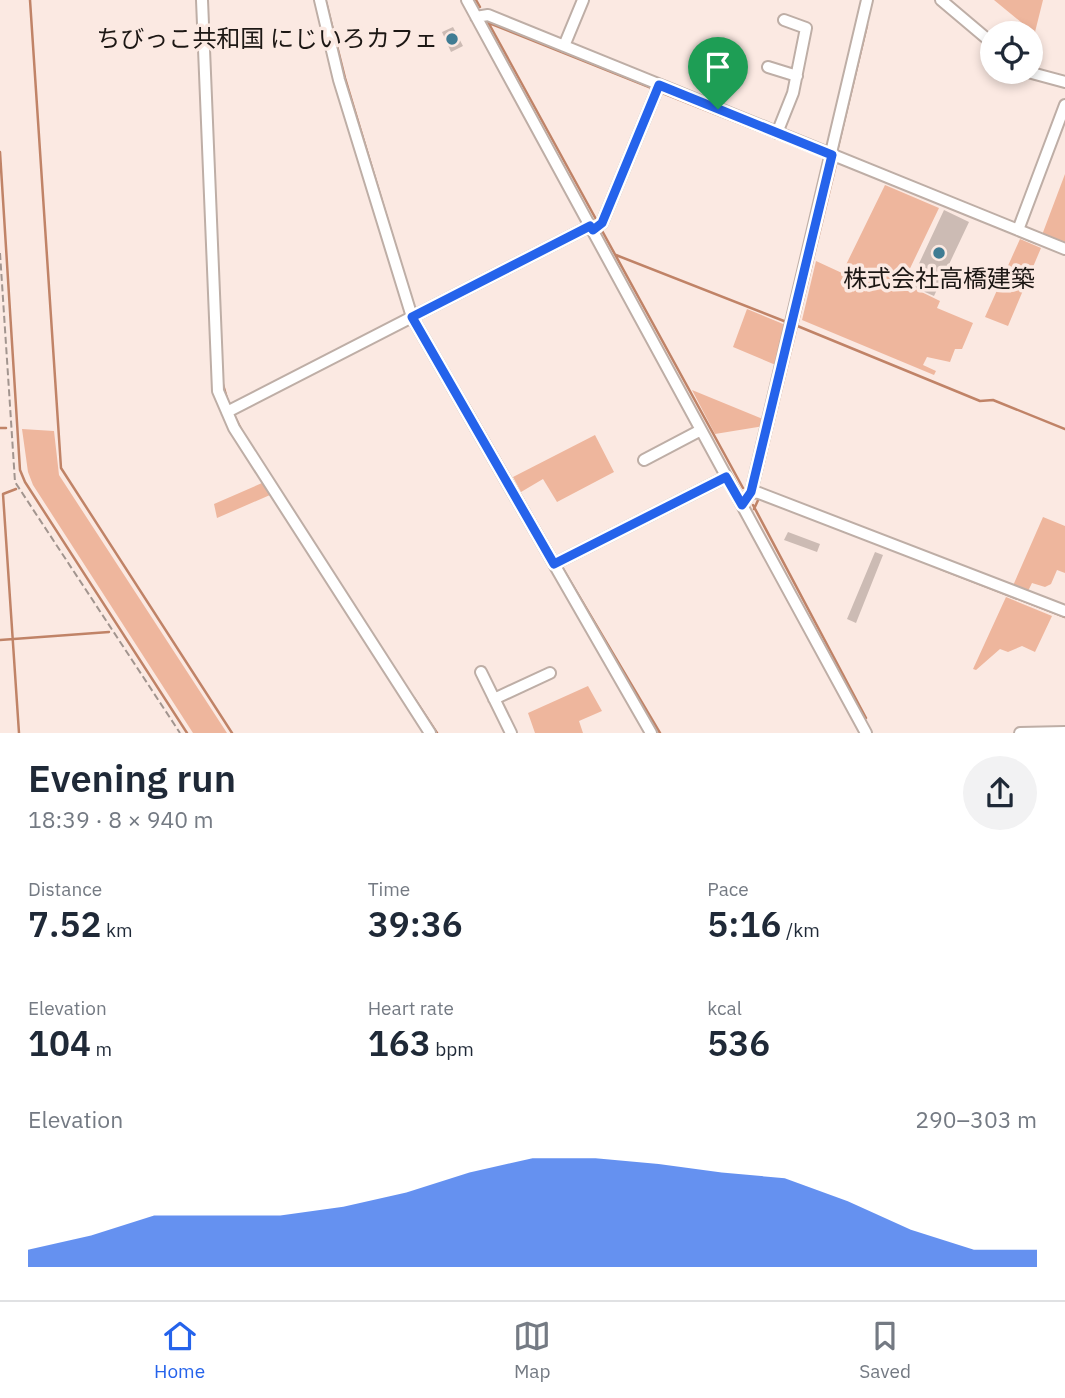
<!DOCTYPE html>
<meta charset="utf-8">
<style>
body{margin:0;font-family:"IBM Plex Sans","Noto Sans JP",sans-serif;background:#f2f2f3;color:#1f2937;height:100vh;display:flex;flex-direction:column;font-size:26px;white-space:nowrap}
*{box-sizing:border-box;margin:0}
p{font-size:23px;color:#747a83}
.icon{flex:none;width:38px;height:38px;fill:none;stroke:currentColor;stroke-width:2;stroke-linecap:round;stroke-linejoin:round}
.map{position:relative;height:733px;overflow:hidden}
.panel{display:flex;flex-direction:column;background:#fff;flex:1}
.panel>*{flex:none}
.buttons{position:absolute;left:980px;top:21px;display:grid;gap:14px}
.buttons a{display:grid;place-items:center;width:63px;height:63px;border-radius:50%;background:#fff;box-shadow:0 4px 10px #0003;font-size:35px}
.pin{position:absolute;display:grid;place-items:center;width:60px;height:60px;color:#fff;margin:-72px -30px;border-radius:50% 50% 50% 0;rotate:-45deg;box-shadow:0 0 7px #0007}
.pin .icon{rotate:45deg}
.round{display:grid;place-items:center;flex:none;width:74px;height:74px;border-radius:37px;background:#f2f2f3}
.headline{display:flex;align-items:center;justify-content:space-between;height:119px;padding:0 28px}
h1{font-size:38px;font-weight:600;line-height:52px}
.metrics{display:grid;grid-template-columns:repeat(3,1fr);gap:10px;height:119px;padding:7px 28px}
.metrics div{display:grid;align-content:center}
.metrics b{font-size:35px;font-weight:600}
.metrics small{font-size:19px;font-weight:400}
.metrics p{font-size:19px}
.chart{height:196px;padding:14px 28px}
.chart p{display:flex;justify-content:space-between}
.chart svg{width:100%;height:126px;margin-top:7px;fill:#2563eb;opacity:.7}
.tabs{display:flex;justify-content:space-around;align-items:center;height:98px;border-top:2px solid #e0e1e3;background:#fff;font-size:19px;color:#747a83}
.tabs a{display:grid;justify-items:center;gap:4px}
.tabs .active{color:#2563eb}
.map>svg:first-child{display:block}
.green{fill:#eeb69d}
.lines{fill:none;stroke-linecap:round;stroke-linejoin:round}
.stream{stroke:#c08367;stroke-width:2.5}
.building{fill:#ccbbb4}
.street-casing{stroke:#beaea6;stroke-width:14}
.path{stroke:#a2958f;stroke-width:2;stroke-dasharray:7 3.5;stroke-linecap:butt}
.street{stroke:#fff;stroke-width:10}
.route-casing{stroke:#fff;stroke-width:14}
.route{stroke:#2563eb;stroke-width:9}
.poi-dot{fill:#407c93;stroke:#fbe9e2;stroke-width:2.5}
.labels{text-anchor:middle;stroke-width:7;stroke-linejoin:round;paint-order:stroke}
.poi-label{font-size:24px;fill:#1c1714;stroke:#fbe9e2;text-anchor:end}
</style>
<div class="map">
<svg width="1065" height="733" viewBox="0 0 1065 733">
<rect width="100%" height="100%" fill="#fbe9e2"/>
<path class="green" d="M994,0H1043L1031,48V33H1023L1027,27Z
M1065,174V245L1042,235Z
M885,185L939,208L903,283L940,301L937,308L973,323L962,349H955L950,362L927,357L923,365L936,371L934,375L802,320L816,261L842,273Z
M1020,239L1041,248L1008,326L985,317Z
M747,309L788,326L778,366L733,347Z
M692,390L765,420L764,426L715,434Z
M22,429L54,431L59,475L227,733H193L33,485L28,472Z
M595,435L614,472L557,502L543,479L521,492L513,477Z
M262,483L270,495L217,518L214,504Z
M1043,517L1065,526V573L1057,570L1051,584L1045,587L1032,583L1027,593L1012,588Z
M1006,597L1052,616L1035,652L1022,646L1008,652L1000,649L976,670L973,669Z
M588,686L602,711L579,721L583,733H535L528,713Z"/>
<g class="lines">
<path class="stream" d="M30,0L61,468L232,733
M476,0L480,7
M326,2L345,78L408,288
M488,22L597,221
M489,23L654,89
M660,92L826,158
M837,151L867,25
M0,152L20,470L25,482L187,733
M600,227L743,488
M1019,236L1036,243
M616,255L789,323
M795,325L980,401L993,400L1065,429
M222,381L228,402
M468,403L557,558
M232,411L243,433
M0,428H6
M16,489L3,494L19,733
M757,491L837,160
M753,505L866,718
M754,509L759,498
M560,564L660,733
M941,569L1065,617
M0,640L109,632
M414,698L437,733"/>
</g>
<path class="building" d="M453,27L463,46L451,52L442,32Z
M944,210L969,222L934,296L909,285Z
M788,532L820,544L817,552L784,540Z
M875,552L883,555L856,623L847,619Z"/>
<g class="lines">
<g class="street-casing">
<path id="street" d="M202,0L218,391L234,428L430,733
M320,0L339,80L412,317L590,226
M467,0L866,733
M941,0L992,43
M476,17L488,15L1065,249
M564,46L583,0
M768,67L797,76
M1028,72L1065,82
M777,133L793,93L806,28L784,20
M593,230L602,223L659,85
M1018,230L1065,105
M227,412L412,317L651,733
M644,460L701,430
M751,492L759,493L1065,611
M742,505L751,492L867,0
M554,564L726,477
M481,672L511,733
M494,699L550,673
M1020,733L1065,732"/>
</g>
<path class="path" d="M0,253L15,482L180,733"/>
<use href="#street" class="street"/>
</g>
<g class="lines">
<g class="route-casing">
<path id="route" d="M659,85L832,155L751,492L742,505L726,477L554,564L412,317L590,226L593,230L602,223Z"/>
</g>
<use href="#route" class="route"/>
</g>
<g class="poi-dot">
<circle cx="452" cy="39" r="7"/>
<circle cx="939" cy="253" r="7"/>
</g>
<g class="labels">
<g class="poi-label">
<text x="438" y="47">ちびっこ共和国 にじいろカフェ</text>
<text x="939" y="287" text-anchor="middle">株式会社高橋建築</text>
</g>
</g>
</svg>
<div class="buttons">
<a><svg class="icon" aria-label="locate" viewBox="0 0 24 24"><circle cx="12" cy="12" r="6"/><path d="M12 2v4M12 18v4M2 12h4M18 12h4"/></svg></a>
</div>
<div class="pin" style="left:718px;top:109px;background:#1e9e55"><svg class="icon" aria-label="arrive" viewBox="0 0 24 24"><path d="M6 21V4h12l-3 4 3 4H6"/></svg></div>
</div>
<section class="panel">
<div class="headline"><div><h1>Evening run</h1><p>18:39 · 8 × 940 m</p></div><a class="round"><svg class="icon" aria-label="share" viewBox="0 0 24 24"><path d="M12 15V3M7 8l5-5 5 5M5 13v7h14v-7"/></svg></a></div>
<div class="metrics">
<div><p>Distance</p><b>7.52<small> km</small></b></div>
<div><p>Time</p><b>39:36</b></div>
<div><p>Pace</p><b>5:16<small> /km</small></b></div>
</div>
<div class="metrics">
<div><p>Elevation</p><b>104<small> m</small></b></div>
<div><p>Heart rate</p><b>163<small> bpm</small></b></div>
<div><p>kcal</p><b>536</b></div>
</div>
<div class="chart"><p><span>Elevation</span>290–303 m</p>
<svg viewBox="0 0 160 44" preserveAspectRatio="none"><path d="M0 44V38L10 33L20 26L30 26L40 26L50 23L60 18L70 11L80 6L90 6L100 8L110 11L120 13L130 21L140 31L150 38L160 38V44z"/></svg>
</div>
</section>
<nav class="tabs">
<a class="active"><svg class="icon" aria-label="home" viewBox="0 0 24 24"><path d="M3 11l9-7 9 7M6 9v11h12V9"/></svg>Home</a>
<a><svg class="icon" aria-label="map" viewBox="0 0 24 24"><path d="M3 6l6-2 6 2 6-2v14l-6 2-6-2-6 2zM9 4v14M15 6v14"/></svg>Map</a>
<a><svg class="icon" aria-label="saved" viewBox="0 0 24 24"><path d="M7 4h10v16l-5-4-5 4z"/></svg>Saved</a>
</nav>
